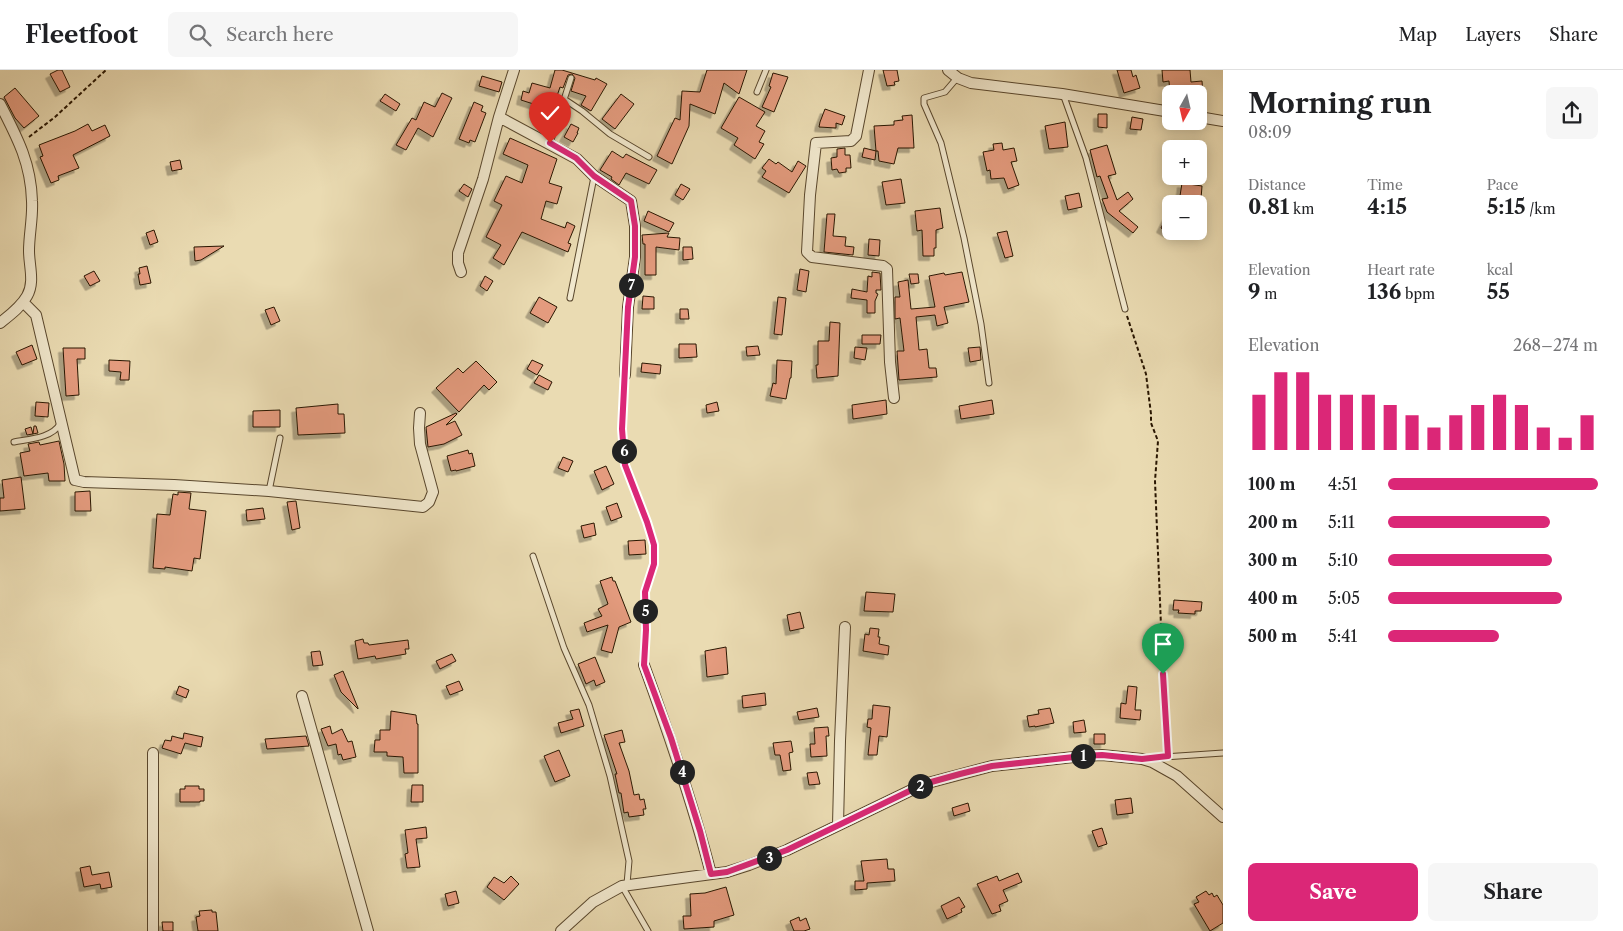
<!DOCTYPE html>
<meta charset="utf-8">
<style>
body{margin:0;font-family:"Libre Caslon Text",serif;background:#f6f6f6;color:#202124;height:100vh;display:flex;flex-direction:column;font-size:19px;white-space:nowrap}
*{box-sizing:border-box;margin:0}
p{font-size:16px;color:#757577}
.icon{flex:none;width:28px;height:28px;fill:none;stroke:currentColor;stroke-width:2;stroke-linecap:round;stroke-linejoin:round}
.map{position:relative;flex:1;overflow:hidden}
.panel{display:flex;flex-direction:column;background:#fff;width:400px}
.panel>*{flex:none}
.needle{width:32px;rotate:188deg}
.tools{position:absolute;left:1162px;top:15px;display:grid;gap:10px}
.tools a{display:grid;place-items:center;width:45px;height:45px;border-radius:8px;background:#fff;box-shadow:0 2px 12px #0003;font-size:25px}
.pin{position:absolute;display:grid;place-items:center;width:42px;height:42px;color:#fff;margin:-51px -21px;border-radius:50% 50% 50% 0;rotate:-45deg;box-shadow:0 0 5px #0007}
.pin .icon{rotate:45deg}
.km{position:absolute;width:25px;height:25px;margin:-12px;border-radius:50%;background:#222;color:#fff;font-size:14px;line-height:25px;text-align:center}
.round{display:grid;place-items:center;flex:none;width:52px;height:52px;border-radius:8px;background:#f6f6f6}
.summary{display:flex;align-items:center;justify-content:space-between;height:85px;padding:0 25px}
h1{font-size:28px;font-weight:700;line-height:38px}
.metrics{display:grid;grid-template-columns:repeat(3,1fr);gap:8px;height:85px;padding:5px 25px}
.metrics div{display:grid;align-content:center}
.metrics b{font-size:21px;font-weight:700}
.metrics small{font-size:14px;font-weight:400}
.metrics p{font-size:14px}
.chart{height:140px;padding:10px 25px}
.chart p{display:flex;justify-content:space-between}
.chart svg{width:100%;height:90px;margin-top:5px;stroke:#db2777;stroke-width:6}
.cta{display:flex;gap:10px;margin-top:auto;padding:10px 25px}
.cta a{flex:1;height:58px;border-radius:8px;background:#db2777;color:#fff;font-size:20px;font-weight:700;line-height:58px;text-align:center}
.cta a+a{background:#f6f6f6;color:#202124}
ul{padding:0 25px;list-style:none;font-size:16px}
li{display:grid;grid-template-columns:80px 60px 1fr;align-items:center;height:38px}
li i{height:12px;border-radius:6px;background:#db2777}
header{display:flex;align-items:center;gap:30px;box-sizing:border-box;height:70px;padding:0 25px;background:#fff;border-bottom:1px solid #e0e0e0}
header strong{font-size:24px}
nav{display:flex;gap:28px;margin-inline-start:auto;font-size:18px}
.search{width:350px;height:45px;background:#f6f6f6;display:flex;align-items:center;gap:12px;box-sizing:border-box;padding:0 18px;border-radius:8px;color:#757577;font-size:19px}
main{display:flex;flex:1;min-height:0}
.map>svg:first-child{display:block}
.building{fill:#e49b7e;stroke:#291601;filter:url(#shadow)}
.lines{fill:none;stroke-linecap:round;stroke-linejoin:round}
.service-casing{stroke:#59472d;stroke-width:7}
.minor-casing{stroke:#59472d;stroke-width:12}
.path{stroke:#291601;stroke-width:2;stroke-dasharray:4 2.5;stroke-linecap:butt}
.service{stroke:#f1e8cd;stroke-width:5}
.minor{stroke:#f1e8cd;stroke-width:10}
.route-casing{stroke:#fff;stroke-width:10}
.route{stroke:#db2777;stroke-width:6}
</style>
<header>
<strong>Fleetfoot</strong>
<div class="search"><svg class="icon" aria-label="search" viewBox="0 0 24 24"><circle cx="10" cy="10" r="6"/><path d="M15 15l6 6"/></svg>Search here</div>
<nav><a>Map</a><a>Layers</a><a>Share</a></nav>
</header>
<main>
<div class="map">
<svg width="1223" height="861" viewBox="0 0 1223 861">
<defs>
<filter id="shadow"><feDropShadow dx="-4.5" dy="4.5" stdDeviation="0" flood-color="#0004"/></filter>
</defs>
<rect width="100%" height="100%" fill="#eadbb2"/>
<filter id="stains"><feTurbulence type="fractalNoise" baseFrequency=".004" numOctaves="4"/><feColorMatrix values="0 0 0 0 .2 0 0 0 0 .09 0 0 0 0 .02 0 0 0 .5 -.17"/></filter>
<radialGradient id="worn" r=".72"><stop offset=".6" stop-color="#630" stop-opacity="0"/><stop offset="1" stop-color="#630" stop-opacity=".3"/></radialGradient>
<path class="building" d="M58,0H62L70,17L60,22L50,4Z
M555,0H562L595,10L596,8L607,14L591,41L581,35L586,26L571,21L575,8L572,4L568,5L563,18L560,17L554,35L551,34L549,39L521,30L523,21L529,23L532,13L550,18Z
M707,0H747L739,24L724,13L715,44L690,34L689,56L672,94L657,86L675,48L680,50L682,21L700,22Z
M883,0H897L899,11L894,12L895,15L887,16Z
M1117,0H1131L1133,7L1136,5L1140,18L1124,23Z
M1162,0H1190L1191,12L1202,11L1203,24H1170L1169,11L1163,12Z
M773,3L788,7L774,42L762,37L771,17L769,16Z
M482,6L502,12L499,22L479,16Z
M15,18L39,46L24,58L15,48L4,27Z
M442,23L452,28L433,67L418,58L406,80L396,75L412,48L416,50L424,32L435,37Z
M385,24L400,34L396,41L380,31Z
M621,24L634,34L615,59L602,49Z
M739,27L765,42L756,56L765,61L759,72L764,74L755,89L734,75L738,68L721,58Z
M474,32L483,36L481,41L486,43L475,72L470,70L469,73L459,69Z
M825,39L845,46L842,55L836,53V58L819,57L820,52Z
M1098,44H1107V58L1098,57Z
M912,45L914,78H898L894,94L879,91L878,81H876L874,56L894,55V51L903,50L902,46Z
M1132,47L1143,49L1141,60L1130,59Z
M1065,52L1068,77L1049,79L1045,56Z
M88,54L92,61L105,55L110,66L73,85L79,98L58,106L59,110L51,113L40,87L43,86L39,75L75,61Z
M571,54L579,58L577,63H578L573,72L564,67Z
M510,68L557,89L549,113L562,117L557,134L546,131L541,149L565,158L567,152L575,156L568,173L571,174L568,182L522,162L504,195L493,188L501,175L486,167L502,135L494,131L506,106L522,113L528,95L503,84Z
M1002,73L1003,80L1014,78L1017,91L1011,92L1019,115L1008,119L1004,108L991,109L990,100L987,101L983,82L994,80L993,74Z
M1107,75L1116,104L1108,106L1117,130L1128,122L1133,129L1119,141L1138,157L1133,163L1107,142L1102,129L1108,128L1100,106L1097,107L1090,80Z
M845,78V85H850L851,98H846V102L839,103L837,99L832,100L831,88L837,87V79Z
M864,78L876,81L875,90L862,87Z
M612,81L623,88L626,84L657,100L649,114L626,103L619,115L611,109L612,107L600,100Z
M769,89L776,94L778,92L792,102L798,91L806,96L789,123L762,107L766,101L762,98Z
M180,90L182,99L172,101L170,92Z
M901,109L905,133L886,135L882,112Z
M1182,113L1202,116L1201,129L1180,126Z
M464,114L472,119L468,127L459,121Z
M681,114L690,119L683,130L675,125Z
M1079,123L1082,137L1068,140L1065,126Z
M940,138L943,158L936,160V178H934V186H923L922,160L917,161L915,141Z
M1171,138V164L1161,158Z
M648,141L674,153L669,162L644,151Z
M827,144H835L833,166L846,167L845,176L854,177L853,185L824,182Z
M154,160L158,172L150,175L146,163Z
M1007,161L1013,186L1005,188L997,163Z
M669,163L667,167L680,168L679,180L656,177V205H645V174H643L642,165Z
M869,169L880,170L879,186L868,185Z
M224,176L201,190L195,191L194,177Z
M683,177H692L693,189L683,190Z
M147,196L151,213L140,215L138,204H140L139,198Z
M800,199L809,201L806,222L797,220Z
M94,201L100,211L90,216L84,206Z
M872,202L880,203L881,220H876V223L878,224L875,231V243H867V230L851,228L852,219L867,222L868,206L872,207Z
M962,202L969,232L944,237L948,253L937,256L935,245L916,247L919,280L927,279L929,298H936L937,307L899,310L897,281H904L900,248L895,249V227H900L898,212L908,210L911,239L935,237L929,206L944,203L945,205Z
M909,204H918L919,213L911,214Z
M485,206L493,211L487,221L480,216Z
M643,226L654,227V239H642Z
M539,227L557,237L548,253L530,243Z
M778,227L786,228L782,265L774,264Z
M274,237L280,251L271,255L265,240Z
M680,239H688L689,249H680Z
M830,252L840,253L838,306L817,308L816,295H818V271H829Z
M862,265H881L880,274H862Z
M679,274H696L697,287L679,288Z
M32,275L37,289L22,295L16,282Z
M758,276L760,285L747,286L746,277Z
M855,277L867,278L865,290L854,288Z
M980,277L981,290L970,292L968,278Z
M63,278H85V289H77L79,325L66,326Z
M109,290L130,291L129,310H120L121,302L109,301Z
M532,290L543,295L537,305L527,299Z
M777,290L792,291L791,308H790L786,329L770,326L773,313L776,314Z
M476,291L497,312L489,320L484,315L459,342L436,318L458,298L463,303Z
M642,293L661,295L660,304L641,302Z
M539,305L552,312L548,320L534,313Z
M886,330L887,344L853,349L852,335Z
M992,330L994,344L961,349L959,336Z
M36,332L49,333L48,347L35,346Z
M717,332L719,341L707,343L706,335Z
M338,334V344H344L345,363L298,365L296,338Z
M280,340V357H253V341Z
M456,343L457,344L446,355L455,351L462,365L444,374L428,377L426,357Z
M34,356H36L38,363L27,365L25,359L31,357L33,364Z
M59,371L64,394L65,411H49L48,403L24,406L20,383L30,381L28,374L39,372L40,375Z
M468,380L469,384L472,383L475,396L456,401V400L451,401L447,386Z
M563,387L573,391L568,402L558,398Z
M606,396L614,414L602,420L594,401Z
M21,407L25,439L0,441V428H4L2,410Z
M90,421L91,441H75V422Z
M178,422L191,423L189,439L206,441L200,489L194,488L192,501L165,497V499L153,498L157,444L170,445L173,424L178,425Z
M296,431L300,458L292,460L287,432Z
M617,433L622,447L611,451L606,437Z
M263,438L265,449L247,451L246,440Z
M594,453L596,465L584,468L581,456Z
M645,470L646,484L629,485L628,471Z
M612,507L613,511H615L631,552L619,557L612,583L601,580L608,555L587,562L584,553L602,546L598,539L608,534L600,511Z
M866,522L895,524L893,542L864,541Z
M1174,530L1202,532L1201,541H1195V544L1178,543L1179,540H1173Z
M800,542L804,558L790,561L787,545Z
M870,558L879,559L878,567H880L879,574L889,576L888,585L863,581L865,564L869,565Z
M363,569L364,573H368L369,575L408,570L409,579H405L406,584L376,589L375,586L358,589L355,571Z
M726,577L728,604L707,607L705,581Z
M320,581L323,595L313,596L311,582Z
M452,584L456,591L440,599L436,591Z
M595,587L605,612L596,616L594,610L586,614L578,594Z
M343,601L358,638V639L341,622L334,605Z
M459,611L463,620L450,625L446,616Z
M179,616L189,620L186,628L176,624Z
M1128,616L1137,617L1135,640H1141L1140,650L1120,648L1121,633L1126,634Z
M765,623L766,635L743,638L742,626Z
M873,635L890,637L887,667L879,666L877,685H868L871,658L867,657L868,649H872Z
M817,638L819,647L799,650L797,642Z
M1050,638L1054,653L1035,657V656L1029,657L1027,646L1039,644L1038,640Z
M579,639L584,656L561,663L558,653L573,649L570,641Z
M391,641L416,645L417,654H418V703H404L403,687L387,686V682H374L375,670H380V660H390Z
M1084,650L1086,662L1074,663L1073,652Z
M330,656L332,664L342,659L348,672L352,671L356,687L343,690L341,684L338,685L336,674L328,676L321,659Z
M828,657L829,666H826L827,686L811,687L810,674H815L814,658Z
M622,660L625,672L619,673L629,701L634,725L639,724L640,730L644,729L646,739H643L644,745L629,747L628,742L624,743L621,723H619L615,704H617L604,665Z
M184,663L203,667L201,677L185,673L181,684L162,678L165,670L171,671L172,666L183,669Z
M1094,664H1105V674H1094Z
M306,666L309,676L267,679L265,669Z
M791,671L793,682L789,683L791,700L783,701L780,685H775L773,673Z
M559,680L570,706L555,712L544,686Z
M817,702L820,714L809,715L807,703Z
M412,715H423V732H411Z
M185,716H199V719H204V731H200V732H180V719H185Z
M1131,728L1133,743L1117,745L1115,730Z
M968,733L970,741L954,746L952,738Z
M426,757L427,768L416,769L420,797L407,798L405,784L408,783L405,760Z
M1102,758L1107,774L1098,777L1092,761Z
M887,789L888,799H894L895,811L867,813V819L855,820V811H864L861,791Z
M90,796L92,805L109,802L112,817L101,819L100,814L84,817L80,798Z
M1018,803L1022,812L1003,820L1008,831L999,835L1001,841L992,844L977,814L997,806L999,811Z
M511,806L519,814L504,830L487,817L494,807L504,813Z
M726,817L734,845L714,851V857L684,859L683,846H691L690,824L705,823Z
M456,821L459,833L448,836L445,824Z
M1206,821L1209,825L1212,823L1214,827L1217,825L1223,835V853L1210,861L1194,834L1199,832L1196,827Z
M959,827L965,837L961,839L962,842L947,849L941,836Z
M212,840V842H216L218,861H198L196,847L200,846L199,841Z
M799,847L800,851L806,848L810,859L804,861H794L790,851Z
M162,852H173V861H163Z"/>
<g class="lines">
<g class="service-casing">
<path id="service" d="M957,8L945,22L924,28V34L941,73L964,168L981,254L989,313
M757,22L766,0
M1063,24L1086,88L1125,239
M564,29L582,41L610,64L649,87
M550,73L571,8
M570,228L594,107
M14,372C29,369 52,368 60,354
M269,421L280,368
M533,486L564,578L589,635L610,706L629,791L627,814
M1149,688L1223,683
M622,816L648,861"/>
</g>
<g class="minor-casing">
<path id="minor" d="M869,0L856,66L851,71L816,73L810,125L807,182L812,187L883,196L887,199L890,292L894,328
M948,0L958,8L971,13L1062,24L1171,42
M0,34C17,67 31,93 32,131C33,148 29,164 29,181C29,196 35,212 27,226C21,237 10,245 0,253
M499,47L577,89L594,106L631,131L635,156V187L628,237L625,305
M1199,47L1223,51
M461,202L458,193V183L483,109L499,47L514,0
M23,232L36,245L75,410L84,412L174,415L269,421L423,437L429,432L433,422L420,374L419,358L420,343
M644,595C669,664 693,733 711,804
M302,626L368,861
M153,683V861
M838,755L840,671L845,557
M561,861L593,832L622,816L727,802L749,795L787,780L924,714L992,696L1083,686L1102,685L1142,689L1152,692L1177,706L1223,747"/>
</g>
<path class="path" d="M29,67L55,47L106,0
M1127,246L1146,304L1151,344V353L1158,371L1155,411L1163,604L1167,679
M625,315L622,359L625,395L647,452L654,475L653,494L645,522L646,560L645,584"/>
<use href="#service" class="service"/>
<use href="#minor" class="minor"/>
</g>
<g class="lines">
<g class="route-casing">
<path id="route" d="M550,73L576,88L594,106L631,131L635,156V187L628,237L622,359L625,395L647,452L654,475V494L645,522L646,560L644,595L671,668L700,761L711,804L727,802L787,780L924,714L960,704L992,696L1083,686L1102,685L1142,689L1168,686L1163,604"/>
</g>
<use href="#route" class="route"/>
</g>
<rect width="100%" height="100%" filter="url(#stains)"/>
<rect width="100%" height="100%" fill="url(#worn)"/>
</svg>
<div class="tools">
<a><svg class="needle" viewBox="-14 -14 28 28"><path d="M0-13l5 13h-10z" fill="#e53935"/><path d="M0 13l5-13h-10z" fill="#757577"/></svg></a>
<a>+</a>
<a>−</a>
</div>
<div class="pin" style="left:1163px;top:604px;background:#1e9e55"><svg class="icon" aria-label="arrive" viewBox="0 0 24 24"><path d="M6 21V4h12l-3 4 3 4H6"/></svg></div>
<div class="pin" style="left:550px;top:73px;background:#d93025"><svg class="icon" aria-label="check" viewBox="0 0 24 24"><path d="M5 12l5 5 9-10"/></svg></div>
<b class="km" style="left:1083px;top:686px">1</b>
<b class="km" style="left:920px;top:716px">2</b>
<b class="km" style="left:769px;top:788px">3</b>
<b class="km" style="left:682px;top:702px">4</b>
<b class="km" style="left:645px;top:541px">5</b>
<b class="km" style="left:624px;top:381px">6</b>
<b class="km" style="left:631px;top:215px">7</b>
</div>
<section class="panel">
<div class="summary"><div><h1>Morning run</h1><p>08:09</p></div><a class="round"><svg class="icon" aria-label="share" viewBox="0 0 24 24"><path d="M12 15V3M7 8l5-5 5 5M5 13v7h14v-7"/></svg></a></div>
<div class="metrics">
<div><p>Distance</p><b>0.81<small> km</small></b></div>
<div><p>Time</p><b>4:15</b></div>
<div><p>Pace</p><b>5:15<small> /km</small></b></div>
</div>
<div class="metrics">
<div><p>Elevation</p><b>9<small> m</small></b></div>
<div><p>Heart rate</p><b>136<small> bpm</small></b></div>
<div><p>kcal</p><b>55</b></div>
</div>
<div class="chart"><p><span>Elevation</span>268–274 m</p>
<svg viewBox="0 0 160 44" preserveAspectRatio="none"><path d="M5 44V17M15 44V6M25 44V6M35 44V17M45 44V17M55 44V17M65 44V22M75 44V27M85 44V33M95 44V27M105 44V22M115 44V17M125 44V22M135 44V33M145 44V38M155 44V27"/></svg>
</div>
<ul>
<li><b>100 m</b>4:51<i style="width:100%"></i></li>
<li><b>200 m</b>5:11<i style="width:77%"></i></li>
<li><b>300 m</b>5:10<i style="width:78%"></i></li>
<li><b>400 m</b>5:05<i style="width:83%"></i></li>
<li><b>500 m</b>5:41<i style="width:53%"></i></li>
</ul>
<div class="cta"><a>Save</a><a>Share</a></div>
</section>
</main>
